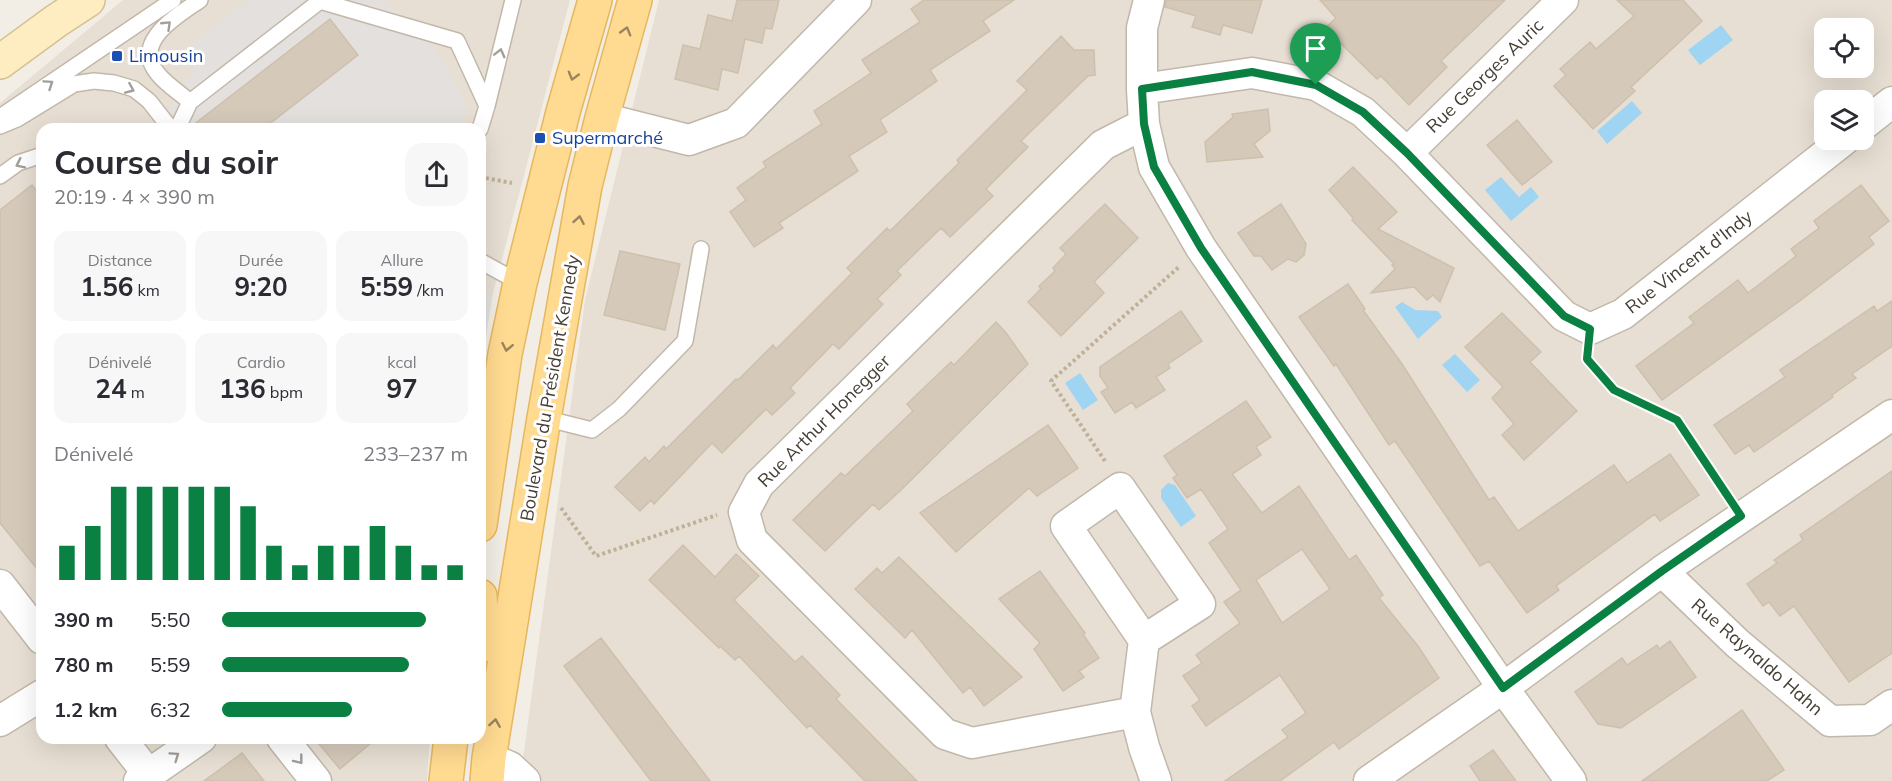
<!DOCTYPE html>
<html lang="fr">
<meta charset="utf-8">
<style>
body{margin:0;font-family:Mulish,sans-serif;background:#f7f7f7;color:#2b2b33;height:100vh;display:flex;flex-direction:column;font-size:22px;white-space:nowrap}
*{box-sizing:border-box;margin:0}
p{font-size:20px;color:#7c7c81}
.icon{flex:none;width:33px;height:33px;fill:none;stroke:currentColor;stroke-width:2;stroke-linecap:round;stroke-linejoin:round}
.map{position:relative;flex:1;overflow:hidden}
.drawer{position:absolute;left:36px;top:123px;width:450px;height:621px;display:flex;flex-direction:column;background:#fff;border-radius:18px;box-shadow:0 6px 24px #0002}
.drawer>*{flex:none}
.buttons{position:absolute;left:1814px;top:18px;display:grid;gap:12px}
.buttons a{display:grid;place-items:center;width:60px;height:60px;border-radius:12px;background:#fff;box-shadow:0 6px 24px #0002;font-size:30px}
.pin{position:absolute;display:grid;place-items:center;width:51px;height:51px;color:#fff;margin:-62px -26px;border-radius:50% 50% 50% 0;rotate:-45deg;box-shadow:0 0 6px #0007}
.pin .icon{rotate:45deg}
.round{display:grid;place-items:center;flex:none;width:63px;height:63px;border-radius:18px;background:#f7f7f7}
.overview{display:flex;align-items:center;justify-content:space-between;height:102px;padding:0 18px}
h1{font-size:33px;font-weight:700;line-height:45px}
.stats{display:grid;grid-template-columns:repeat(3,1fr);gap:9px;height:102px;padding:6px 18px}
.stats div{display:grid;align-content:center;border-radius:15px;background:#f7f7f7;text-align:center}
.stats b{font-size:26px;font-weight:700}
.stats small{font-size:16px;font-weight:400}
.stats p{font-size:16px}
.chart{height:168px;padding:12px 18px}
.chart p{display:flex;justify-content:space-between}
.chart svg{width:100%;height:108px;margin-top:6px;stroke:#0b8043;stroke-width:6}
ul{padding:0 18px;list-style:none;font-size:20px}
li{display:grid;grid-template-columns:96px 72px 1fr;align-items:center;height:45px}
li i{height:15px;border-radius:8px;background:#0b8043}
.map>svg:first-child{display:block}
.residential{fill:#e7dfd3;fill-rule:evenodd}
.parking{fill:#e3e0dd}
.water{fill:#9fd4f2}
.building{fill:#d5c9ba;stroke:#cfc0ad;stroke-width:1.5;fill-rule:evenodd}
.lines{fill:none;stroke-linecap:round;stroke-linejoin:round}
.lane-casing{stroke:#c1b8aa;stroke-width:18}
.street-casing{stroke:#c1b8aa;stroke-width:33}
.secondary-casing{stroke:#d4c093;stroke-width:36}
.primary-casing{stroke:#e6b75f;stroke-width:36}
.path{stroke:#c0b098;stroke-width:4;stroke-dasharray:3 3;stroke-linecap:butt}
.lane{stroke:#fff;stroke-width:15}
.street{stroke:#fff;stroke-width:30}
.secondary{stroke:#ffedc2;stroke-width:33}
.primary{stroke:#ffda91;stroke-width:33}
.oneway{stroke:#a29e9a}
.oneway2{stroke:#99845e}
.route-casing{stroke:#fff;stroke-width:12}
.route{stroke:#0b8043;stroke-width:8}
.transit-dot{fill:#1a4fb4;stroke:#fff;stroke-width:2}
.labels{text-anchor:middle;stroke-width:6;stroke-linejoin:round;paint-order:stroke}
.transit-label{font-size:18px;fill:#164399;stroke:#fff;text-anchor:start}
.street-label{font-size:18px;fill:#453e34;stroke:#fff}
</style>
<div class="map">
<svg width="1892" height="781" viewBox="0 0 1892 781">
<rect width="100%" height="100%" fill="#f3eee5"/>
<path class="residential" d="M123,0H570L492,297L480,374V129H42V738H430L427,781H0V103Z
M659,0H1892V781H520L585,300ZM1824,28H1863V68H1824ZM1824,100H1863V140H1824Z"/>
<path class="parking" d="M248,0H384L438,53L467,108L460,129H155L195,69L183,50Z
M480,286L492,297L480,374Z"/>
<path class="water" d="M1721,25L1733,40L1700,65L1688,50Z
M1632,101L1642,113L1607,144L1597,131Z
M1501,177L1519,197L1531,187L1539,197L1511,221L1485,190Z
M1402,302L1415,310L1438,311L1442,317L1418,339L1395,307Z
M1455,354L1480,380L1467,392L1442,365Z
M1080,373L1098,400L1083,410L1065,383Z
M1168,483L1175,485L1196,516L1181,527L1161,498V490Z"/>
<path class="building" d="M737,0H779L772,29L765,28L762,43L745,39L738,73L722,69L718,90L675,79L683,45L700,49L708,15L732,21Z
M924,0H1014L983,21L990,31L930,70L937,81L880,120L887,132L849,156L858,171L779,223L783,228L754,247L730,212L746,200L737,188L766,167L763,162L822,124L814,111L871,73L862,60L920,22L911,9Z
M1166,0H1262L1252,33L1223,25L1220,35L1192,27L1196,16L1165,7Z
M1320,0H1505L1441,61L1447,67L1409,105L1381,76L1377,79L1325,28L1336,18Z
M1617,0H1683L1702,21L1631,87L1635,91L1593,129L1554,86L1566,75L1560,69L1590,42L1596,49L1634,16Z
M330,19L358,55L263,129H188Z
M1061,36L1074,50H1094L1095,75L1088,76L1021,141L1028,147L986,189L993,196L950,237L941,228L897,271L901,275L877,299L883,304L839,349L833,344L790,388L795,393L772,415L766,409L722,453L712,443L654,504L651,500L640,511L615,487L645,457L649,462L664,446L666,449L736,379L738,380L773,345L776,349L852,273L847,268L887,228L890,231L959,163L957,160L1027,90L1017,81Z
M1268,109L1270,131L1254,144L1263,157L1207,162L1205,142L1233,117L1232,114Z
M1517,120L1552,162L1522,185L1487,145Z
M1353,167L1397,212L1378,229L1454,268L1440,302L1433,295L1427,300L1414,287L1371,293L1395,269L1392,265L1394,264L1352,220L1353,218L1329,190Z
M32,185L42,198V575L0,523V210Z
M1861,185L1889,221L1869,237L1874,244L1801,300L1662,400L1636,366L1694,323L1689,317L1738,280L1748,293L1796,256L1791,249L1819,228L1814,221Z
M1105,204L1138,238L1094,282L1104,293L1061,336L1028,302L1041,289L1039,286L1055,271L1053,268L1066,254L1060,248Z
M1281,204L1306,244L1304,255L1296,262L1288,259L1272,270L1261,256H1254L1238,233Z
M620,251L680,264L665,330L604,315Z
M1348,284L1365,309L1363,310L1402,364L1489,500L1494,497L1518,531L1614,465L1627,483L1670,454L1699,495L1660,521L1655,514L1556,586L1559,590L1527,613L1489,561L1480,566L1395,441L1389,445L1336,364L1334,366L1299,317Z
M1892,301V346L1852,374L1856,378L1832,395L1833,397L1763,446L1754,452L1749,445L1735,454L1714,425L1785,377L1780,370L1874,306L1877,311Z
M1181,311L1202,341L1168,364L1170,368L1156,377L1165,390L1136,408L1132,402L1115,413L1101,392L1108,388L1100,376V367Z
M1502,313L1541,352L1530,362L1577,411L1524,460L1502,435L1514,424L1492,398L1503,387L1465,347Z
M996,322L1007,334L1028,364L900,491L879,510L873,504L825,551L793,520L841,473L845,476L913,411L907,404L951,362L954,365Z
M1246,401L1271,437L1256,447L1261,455L1232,474L1262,513L1299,486L1349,560L1356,555L1383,595L1379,598L1418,646L1439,678L1339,749L1334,742L1280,781H1225L1288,737L1282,730L1306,713L1280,675L1206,726L1192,706L1200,700L1183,676L1202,663L1196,655L1240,623L1224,602L1241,590L1209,543L1228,529L1201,489L1187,498L1173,478L1177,475L1164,456ZM1302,549L1330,589L1282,623L1256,580Z
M1048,425L1078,468L1037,496L1029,488L956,552L920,513Z
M1892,471V653L1849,682L1794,606L1780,616L1769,602L1763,606L1747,584L1777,563L1774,560L1803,540L1800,535Z
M683,545L715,577L736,554L759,576L734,600L795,662L802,656L840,695L836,699L917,781H865L810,725L807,728L739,656L735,660L720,646L719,648L649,580Z
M899,557L949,606L1022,677L984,706L970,687L963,693L912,630L905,638L855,589L877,568L882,573Z
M1040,571L1085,633L1083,634L1099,658L1079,671L1084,677L1063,691L1034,649L1040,643L999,599Z
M601,638L710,781H651L564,666Z
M1670,641L1696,677L1621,728L1598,724L1575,692L1622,658L1627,665L1657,645L1659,649Z
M1742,710L1784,770L1767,781H1642Z
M314,738H377L340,769Z
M1493,750L1516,781H1480L1470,766Z
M242,753L264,781H204Z"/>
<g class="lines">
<g class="lane-casing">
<path id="lane" d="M190,102C180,93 167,85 158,74C131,42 177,16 200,0
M487,106L513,0
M0,117L173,0
M0,126L17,119L74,84L94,81L114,83L134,89L149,101L171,129
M175,129L180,123L190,102L320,1L457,41L487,106L480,129
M0,176L18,163L42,155
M480,261L520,283
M544,418L592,430L619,409L685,341L701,249"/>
</g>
<g class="street-casing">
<path id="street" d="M1149,0L1142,28V89L1144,124L1154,167L1201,248L1503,688L1571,781
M1142,89L1252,73L1316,85L1363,112L1407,153L1564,316L1590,329L1623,314L1844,140
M602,118L689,140L736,123L856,0
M1144,124L1103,145L759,484L744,512L752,540L945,734L972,743L1135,712L1144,747L1156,781
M1863,125L1892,102
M1407,153L1563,0
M1662,571L1737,643L1830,721L1870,720L1892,705
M0,585L42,639
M1135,712L1144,640L1200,604L1120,488L1066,526L1144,640
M0,721L42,695
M120,738L149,775
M282,738L316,781
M489,758L510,767L525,781
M139,781L201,738
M1369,781L1503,688L1662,571L1892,415"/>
</g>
<g class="secondary-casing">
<path id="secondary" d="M0,62L56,21L88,0"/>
</g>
<g class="primary-casing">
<path id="primary" d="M480,525L505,354L520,283L563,112L595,0
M480,596L482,629L480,646
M446,781L451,738
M487,781L489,758L544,418L585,186L602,118L635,0"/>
</g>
<path class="path" d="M480,177L512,183
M1587,359L1614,390L1677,421L1725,492
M1105,461L1051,381L1179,267
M561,508L596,556L717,515"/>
<use href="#lane" class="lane"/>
<use href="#street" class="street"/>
<use href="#secondary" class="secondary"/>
<use href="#primary" class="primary"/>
</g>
<defs><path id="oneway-chevron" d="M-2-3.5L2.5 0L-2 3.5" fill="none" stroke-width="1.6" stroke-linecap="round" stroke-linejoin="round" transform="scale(1.5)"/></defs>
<g class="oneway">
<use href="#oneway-chevron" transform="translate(167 25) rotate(-44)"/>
<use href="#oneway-chevron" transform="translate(500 53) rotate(-76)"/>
<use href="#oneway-chevron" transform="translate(49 84) rotate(-34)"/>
<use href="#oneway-chevron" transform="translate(130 89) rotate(23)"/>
<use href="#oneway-chevron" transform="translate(20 164) rotate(154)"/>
<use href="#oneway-chevron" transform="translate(175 756) rotate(-35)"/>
<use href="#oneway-chevron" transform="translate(299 760) rotate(52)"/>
</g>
<g class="oneway2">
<use href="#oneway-chevron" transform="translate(626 31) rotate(-74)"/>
<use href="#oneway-chevron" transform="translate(573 76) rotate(106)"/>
<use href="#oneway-chevron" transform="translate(579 220) rotate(-80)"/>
<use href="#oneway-chevron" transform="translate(507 347) rotate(101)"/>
<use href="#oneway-chevron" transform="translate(495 723) rotate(-81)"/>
</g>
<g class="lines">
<g class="route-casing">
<path id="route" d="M1252,72L1316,85L1363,112L1407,153L1564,316L1590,329L1587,359L1614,390L1677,420L1741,516L1662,571L1503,688L1201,248L1154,167L1144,124L1142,89Z"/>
</g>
<use href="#route" class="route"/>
</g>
<g class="transit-dot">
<rect x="111" y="50" width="12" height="12" rx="3"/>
<rect x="534" y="132" width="12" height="12" rx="3"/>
</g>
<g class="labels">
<g class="transit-label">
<text x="129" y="62">Limousin</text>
<text x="552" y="144">Supermarché</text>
</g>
<g class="street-label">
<text transform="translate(1485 76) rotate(-44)" y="6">Rue Georges Auric</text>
<text transform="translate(1689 262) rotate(-38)" y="6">Rue Vincent d'Indy</text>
<text transform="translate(550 388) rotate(-80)" y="6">Boulevard du Président Kennedy</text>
<text transform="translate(824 421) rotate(-45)" y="6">Rue Arthur Honegger</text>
<text transform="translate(1757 657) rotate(41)" y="6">Rue Raynaldo Hahn</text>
</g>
</g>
</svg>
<div class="buttons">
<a><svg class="icon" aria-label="locate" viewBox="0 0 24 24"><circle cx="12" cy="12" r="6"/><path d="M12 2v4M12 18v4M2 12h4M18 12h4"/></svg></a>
<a><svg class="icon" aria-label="layers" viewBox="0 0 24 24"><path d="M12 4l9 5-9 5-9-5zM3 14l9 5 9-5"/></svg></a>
</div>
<div class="pin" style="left:1316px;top:85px;background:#1e9e55"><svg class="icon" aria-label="arrive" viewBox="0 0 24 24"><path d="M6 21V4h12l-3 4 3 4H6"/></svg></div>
<section class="drawer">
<div class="overview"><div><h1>Course du soir</h1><p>20:19 · 4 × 390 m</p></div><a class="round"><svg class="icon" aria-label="share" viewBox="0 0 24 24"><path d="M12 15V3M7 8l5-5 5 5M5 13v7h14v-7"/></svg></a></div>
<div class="stats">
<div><p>Distance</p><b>1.56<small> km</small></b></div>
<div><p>Durée</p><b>9:20</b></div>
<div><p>Allure</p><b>5:59<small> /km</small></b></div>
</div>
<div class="stats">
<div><p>Dénivelé</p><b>24<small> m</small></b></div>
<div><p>Cardio</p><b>136<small> bpm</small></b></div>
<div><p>kcal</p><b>97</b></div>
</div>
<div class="chart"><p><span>Dénivelé</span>233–237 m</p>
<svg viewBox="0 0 160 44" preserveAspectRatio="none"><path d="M5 44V30M15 44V22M25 44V6M35 44V6M45 44V6M55 44V6M65 44V6M75 44V14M85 44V30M95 44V38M105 44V30M115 44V30M125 44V22M135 44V30M145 44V38M155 44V38"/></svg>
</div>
<ul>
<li><b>390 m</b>5:50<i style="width:83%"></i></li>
<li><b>780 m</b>5:59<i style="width:76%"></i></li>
<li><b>1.2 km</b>6:32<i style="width:53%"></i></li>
</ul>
</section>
</div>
